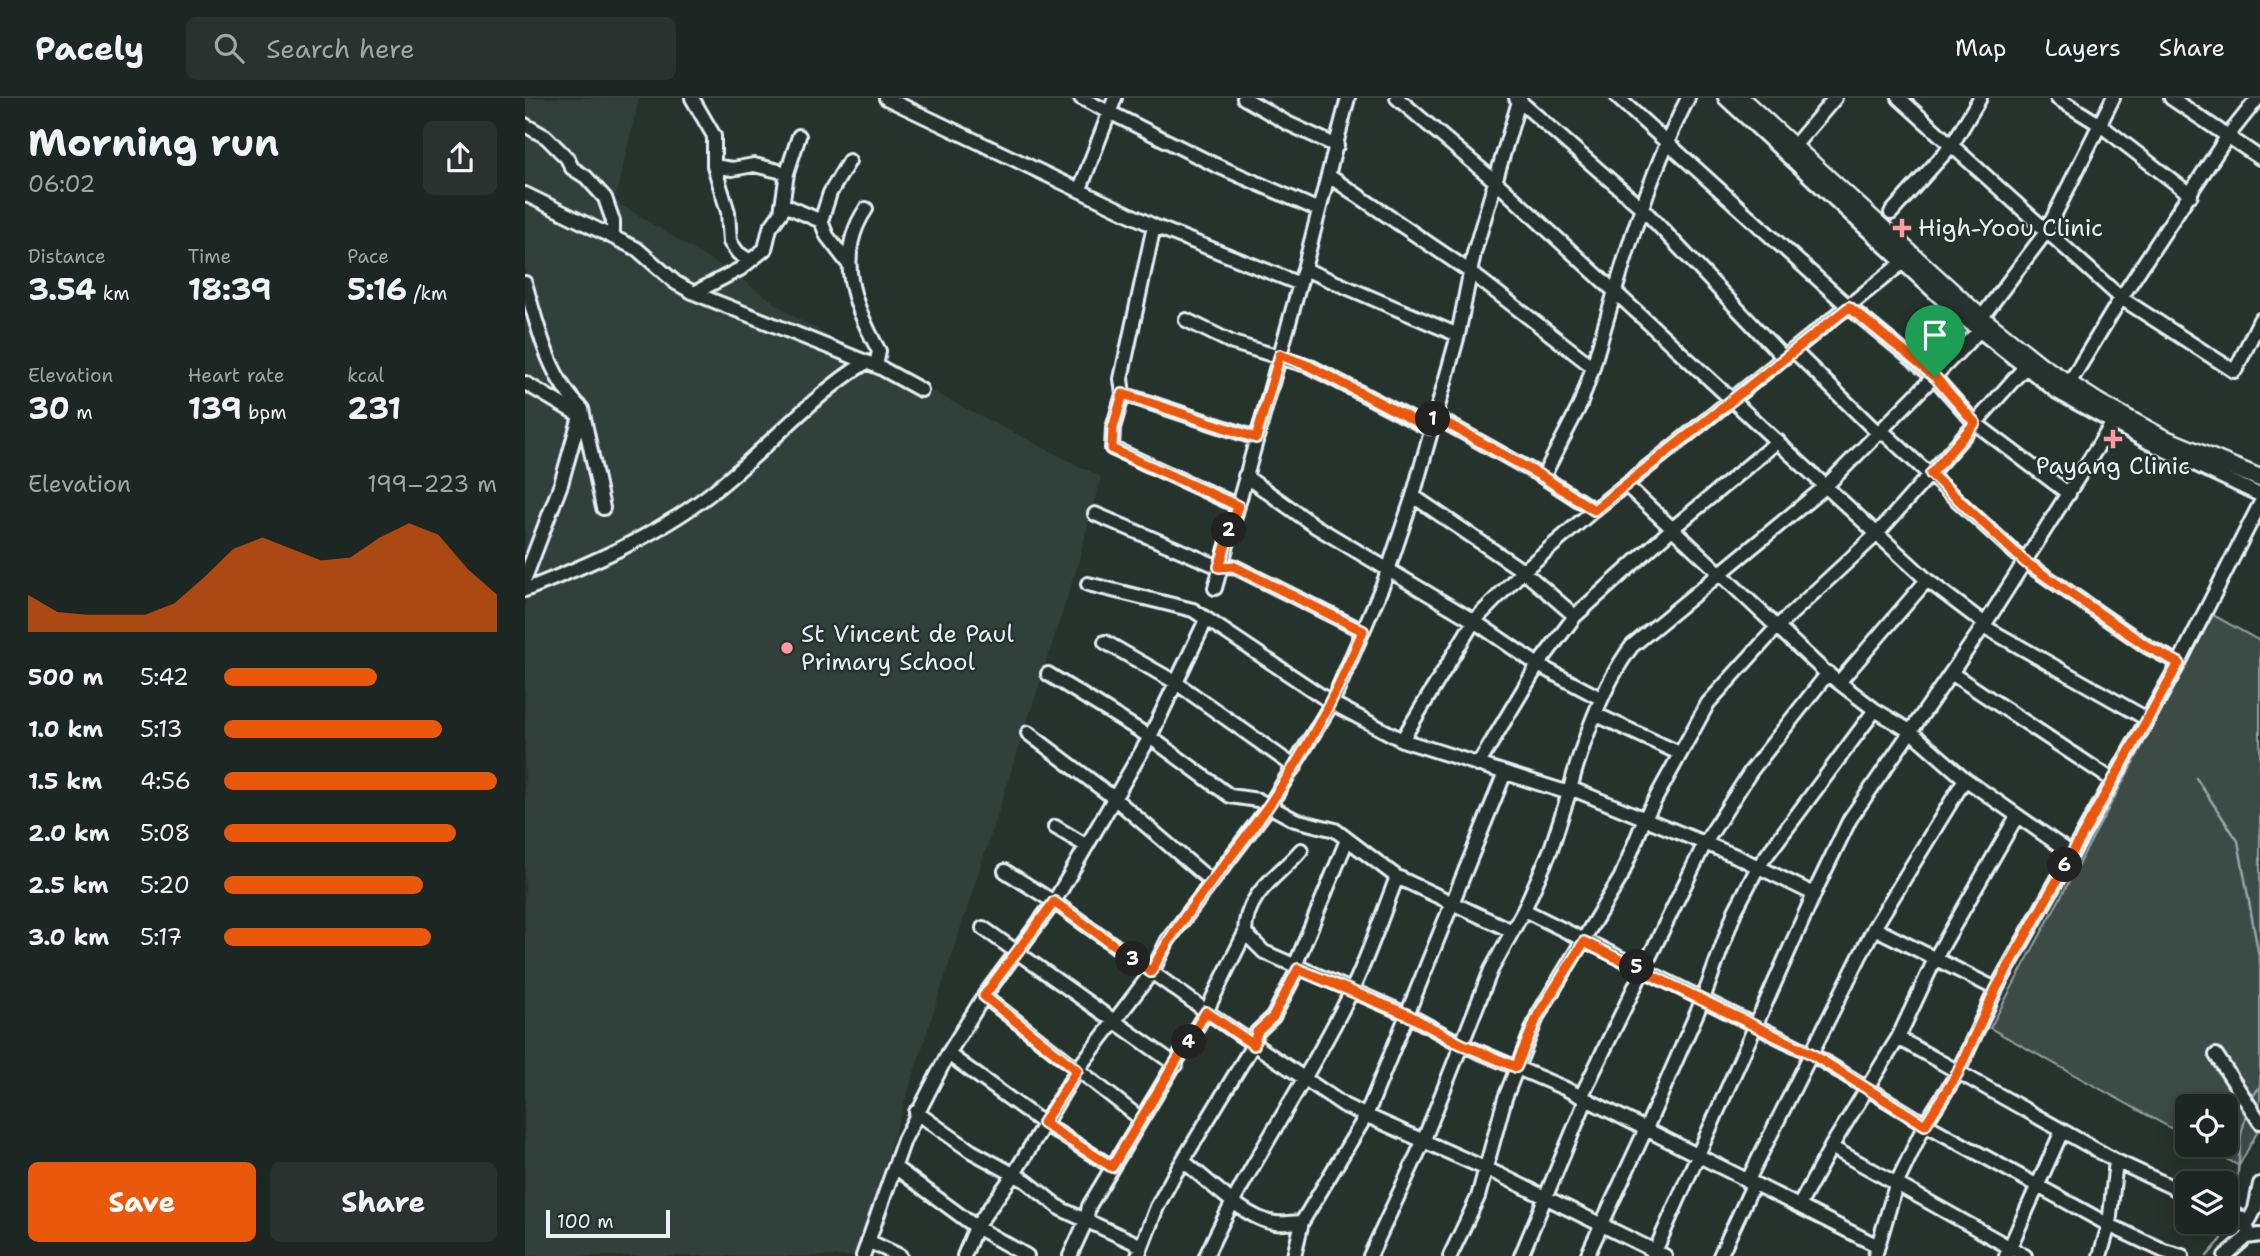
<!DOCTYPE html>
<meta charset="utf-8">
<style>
body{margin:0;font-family:"Shantell Sans",sans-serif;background:#29322f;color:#f1f3f6;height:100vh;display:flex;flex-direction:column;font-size:26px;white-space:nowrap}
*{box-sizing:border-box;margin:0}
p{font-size:23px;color:#a0a5a5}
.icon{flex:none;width:38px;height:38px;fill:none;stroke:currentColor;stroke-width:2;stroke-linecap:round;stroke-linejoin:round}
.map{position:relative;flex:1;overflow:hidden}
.drawer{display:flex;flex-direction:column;background:#1c2622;width:525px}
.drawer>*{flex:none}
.fabs{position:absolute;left:1650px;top:996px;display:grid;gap:14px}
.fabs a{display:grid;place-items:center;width:63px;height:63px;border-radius:10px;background:#1c2622;box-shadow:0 4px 18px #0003,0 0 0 2px #3a4340;font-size:35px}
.scale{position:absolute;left:21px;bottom:18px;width:124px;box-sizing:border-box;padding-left:7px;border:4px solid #e8f1f8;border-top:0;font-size:19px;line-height:24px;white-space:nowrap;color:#e8f1f8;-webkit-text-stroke:5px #26332d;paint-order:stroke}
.pin{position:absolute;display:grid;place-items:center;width:60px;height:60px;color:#fff;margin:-72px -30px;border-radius:50% 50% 50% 0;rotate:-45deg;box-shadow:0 0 7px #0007}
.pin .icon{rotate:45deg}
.km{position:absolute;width:35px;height:35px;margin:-18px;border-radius:50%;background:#222;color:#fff;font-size:19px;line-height:35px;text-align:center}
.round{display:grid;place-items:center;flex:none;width:74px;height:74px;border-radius:10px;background:#29322f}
.overview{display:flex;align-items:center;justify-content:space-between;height:119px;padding:0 28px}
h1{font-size:38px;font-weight:700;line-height:52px}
.metrics{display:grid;grid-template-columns:repeat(3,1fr);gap:10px;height:119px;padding:7px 28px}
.metrics div{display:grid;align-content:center}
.metrics b{font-size:30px;font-weight:700}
.metrics small{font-size:19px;font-weight:400}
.metrics p{font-size:19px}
.chart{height:196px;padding:14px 28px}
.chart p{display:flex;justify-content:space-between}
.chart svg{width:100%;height:126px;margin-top:7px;fill:#ea580c;opacity:.7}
.cta{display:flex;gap:14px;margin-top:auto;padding:14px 28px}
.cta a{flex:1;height:80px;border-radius:10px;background:#ea580c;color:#fff;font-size:28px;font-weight:700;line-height:80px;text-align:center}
.cta a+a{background:#29322f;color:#f1f3f6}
ul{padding:0 28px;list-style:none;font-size:23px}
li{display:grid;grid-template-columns:112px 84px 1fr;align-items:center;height:52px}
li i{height:18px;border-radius:9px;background:#ea580c}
header{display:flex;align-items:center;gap:42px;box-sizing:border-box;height:98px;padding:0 35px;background:#1c2622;border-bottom:2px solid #3a4340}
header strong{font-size:33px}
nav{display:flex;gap:38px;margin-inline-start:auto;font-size:24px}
.search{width:490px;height:63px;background:#29322f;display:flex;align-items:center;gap:18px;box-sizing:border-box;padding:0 24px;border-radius:10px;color:#a0a5a5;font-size:26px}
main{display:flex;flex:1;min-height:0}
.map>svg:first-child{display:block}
.built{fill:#333f3a}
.green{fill:#3e4b47;stroke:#939ea0;stroke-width:2}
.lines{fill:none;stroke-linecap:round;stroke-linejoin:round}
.stream{stroke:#98a3a5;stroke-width:2.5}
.minor-casing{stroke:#e8f1f8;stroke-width:18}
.major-casing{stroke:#e8f1f8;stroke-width:21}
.minor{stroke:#26332d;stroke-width:12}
.major{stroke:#26332d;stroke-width:16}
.route-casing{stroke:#fff;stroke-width:14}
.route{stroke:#ea580c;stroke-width:9}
.poi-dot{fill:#ff9aa2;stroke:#26332d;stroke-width:2.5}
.labels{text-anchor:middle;stroke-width:5;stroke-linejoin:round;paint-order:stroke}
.poi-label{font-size:24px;fill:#e8f1f8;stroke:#26332d;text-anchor:start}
</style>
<header>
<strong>Pacely</strong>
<div class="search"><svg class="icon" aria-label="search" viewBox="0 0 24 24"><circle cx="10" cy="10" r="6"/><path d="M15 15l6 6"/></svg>Search here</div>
<nav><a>Map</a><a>Layers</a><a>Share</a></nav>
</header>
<main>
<section class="drawer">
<div class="overview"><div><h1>Morning run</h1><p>06:02</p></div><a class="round"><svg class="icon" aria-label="share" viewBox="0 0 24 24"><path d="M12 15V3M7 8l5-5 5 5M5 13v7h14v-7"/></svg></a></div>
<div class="metrics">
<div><p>Distance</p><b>3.54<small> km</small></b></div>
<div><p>Time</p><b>18:39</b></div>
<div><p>Pace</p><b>5:16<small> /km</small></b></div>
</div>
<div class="metrics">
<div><p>Elevation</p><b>30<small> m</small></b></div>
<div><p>Heart rate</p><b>139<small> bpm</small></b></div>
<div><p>kcal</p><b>231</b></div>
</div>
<div class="chart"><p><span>Elevation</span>199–223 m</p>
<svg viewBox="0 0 160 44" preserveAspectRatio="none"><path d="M0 44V31L10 37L20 38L30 38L40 38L50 34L60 25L70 15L80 11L90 15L100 19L110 18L120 11L130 6L140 10L150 22L160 31V44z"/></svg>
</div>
<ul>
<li><b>500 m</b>5:42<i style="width:56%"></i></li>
<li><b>1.0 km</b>5:13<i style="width:80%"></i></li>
<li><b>1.5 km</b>4:56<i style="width:100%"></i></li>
<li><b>2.0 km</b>5:08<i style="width:85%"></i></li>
<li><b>2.5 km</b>5:20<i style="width:73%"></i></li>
<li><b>3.0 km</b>5:17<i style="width:76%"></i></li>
</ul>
<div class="cta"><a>Save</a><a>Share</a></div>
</section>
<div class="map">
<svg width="1735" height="1158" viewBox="0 0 1735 1158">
<rect width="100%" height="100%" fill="#26332d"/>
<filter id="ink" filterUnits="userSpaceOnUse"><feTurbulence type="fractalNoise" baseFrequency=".0143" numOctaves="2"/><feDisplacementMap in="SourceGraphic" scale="14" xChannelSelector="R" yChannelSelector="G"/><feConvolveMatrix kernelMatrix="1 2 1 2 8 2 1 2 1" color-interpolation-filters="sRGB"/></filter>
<g filter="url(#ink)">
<path class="built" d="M0,0H114L90,103L219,183L271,220L359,269L576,379L551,472L330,1158H0Z"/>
<path class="green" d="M1688,517L1735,543V1029L1714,1068L1676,1047L1701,1046V1008H1662V1039L1465,930Z"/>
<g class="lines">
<path class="stream" d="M1671,680L1713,743L1735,864
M1726,1001L1735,988
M1710,1110L1716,1037L1722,1013
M1682,1158L1696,1142L1707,1120"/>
<g class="minor-casing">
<path id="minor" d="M167,0L189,38V68L203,114L205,144L213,155L225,163
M361,0L629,128L775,186
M556,0L688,66L794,112
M719,0L762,25L812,48
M872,0L971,84L1402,482L1460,526
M991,0L1117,110L1259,260
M1093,0L1324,209L1410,280L1450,325L1544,396
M1200,0L1432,215L1532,294L1623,344L1735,397
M1374,0L1596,200L1709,273
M1532,0L1574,26L1666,97
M1646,0L1735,60
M0,27L21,39L42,60L47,70L61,79L80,100L88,123V139
M1269,48L1310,0
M189,68L207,71L229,67L262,75
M804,78L944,173L1068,269C1094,178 1120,85 1163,0
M555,91L590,0
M0,96L112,151L151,185L169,195L356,270L396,292
M257,106L296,123
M341,111C309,158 329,208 354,253L351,268
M1366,115L1427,47L1455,0
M629,128L596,281L598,296L731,340
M322,164L302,138L296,123L305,95L324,63
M779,171L933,237
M0,185C12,226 24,281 57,311L36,386L0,480
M169,195L215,171L240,151L245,130L256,115L262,75L274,38
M1456,220L1521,134L1588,0
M661,222L708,245L784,268L905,331
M1268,252L1354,336
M1711,271L1735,222
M0,285L54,317
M1543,287L1596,200L1702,39L1733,0
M598,296L588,330L587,350L713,408
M57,311L78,410
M909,318L1018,379L1069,412
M1357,333L1500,464L1623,549L1654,565
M720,378L790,428L949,523L1013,567L1075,600
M1018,379L1055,307L1068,269
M1102,388L1299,573L1350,612L1385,633L1440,681L1547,756
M888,398L998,473L1050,518L1148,430L1253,343
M570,416L694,469L708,468L838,533
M563,486L668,512L807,605L877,642L1044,695C1056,648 1078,586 1107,548L1300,389L1454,233
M690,490L779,171L823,0
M0,492C63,467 131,438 185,396C239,355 282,301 340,265
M1458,528L1622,621
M580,544L650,584L770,669
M1426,575L1586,681
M523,576L625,639L705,698L733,702L770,722L810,732L872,779L987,833
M1315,583L1402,482
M1072,617L1154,655
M503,635L589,700L686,783
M877,642L949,523L998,473L1069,412L1387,157
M953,667L1013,567L1050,518
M1045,690L1211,758L1289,796
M1044,695L1026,751L999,812L1285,955L1400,1026L1584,1127L1639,1153L1657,1158
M530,729L560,747
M776,752C754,778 720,795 720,835L739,854L883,917L936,946L1039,990L1353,1148
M480,773L529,804L702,928L820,1008L975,1077L1140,1158
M458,830L651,967
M1349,830L1471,891
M459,898L616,1021
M1373,940L1591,1063L1662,1096
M423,956L518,1025L587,1069
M1691,957L1735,1024
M1056,999L1180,745L1226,673L1303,575
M391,1014L446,1053L501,1083L536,1111L617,1148
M1306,1049L1500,1158
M658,1063C682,1081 720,1121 750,1125C758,1126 768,1124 777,1124
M371,1070L451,1129L502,1158
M1222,1084L1349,830L1440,681
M1274,1108L1306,1049L1373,940L1411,859L1492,718
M1701,1112L1716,1120L1723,1132
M1722,1127L1730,1111L1735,1086
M343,1143L375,1158
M338,1158L379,1042L423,956L459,898L529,804L625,639L681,522
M439,1158L451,1129L489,1076L552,972L627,874L643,842L745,707L807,605L859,484L888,398L933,237L949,155L995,0
M545,1158L561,1123L564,1108L681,914L720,835
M613,1158L632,1109L648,1079L728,947L732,934L748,919L773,871L772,863L822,742
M681,1158C723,1066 782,985 826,894C844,857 857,817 872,779
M769,1158L777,1124L841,1018L979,677
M845,1158L898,1044L966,872L999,812
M925,1158L953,1099L980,1000L1013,917L1096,779L1120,720L1183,605L1253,528L1351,437L1500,269
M996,1158L1061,1002
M1062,1158L1120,1033L1178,901L1210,813L1233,769L1350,612
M1128,1158L1294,785L1325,721L1460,526L1589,323
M1195,1158L1228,1087
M1350,1158L1371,1087L1400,1026L1432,976L1471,891L1654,565L1735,406
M1481,1158L1537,1033
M1575,1158L1584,1127L1591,1063
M1700,1158L1722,1139L1735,1137"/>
</g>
<g class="major-casing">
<path id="major" d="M1215,0L1456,220L1515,267L1574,305L1638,340L1735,380"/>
</g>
<use href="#minor" class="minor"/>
<use href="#major" class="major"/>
</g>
</g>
<g class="lines" filter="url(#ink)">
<g class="route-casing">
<path id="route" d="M1324,209L1410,279L1450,325L1406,376L1500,464L1623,549L1654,565L1471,891L1432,976L1400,1027L1285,955L1059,844L1013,917L991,969L936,946L883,917L773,871L748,919L732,934L729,947L681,914L587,1069L518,1025L552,972L459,898L529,804L626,874C654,819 695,775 731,725C776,665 809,602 838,533L708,468L694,469L713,408L587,351L588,330L598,296L731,340L755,257L784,268L905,331L909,318L1018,379L1069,412Z"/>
</g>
<use href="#route" class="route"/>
</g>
<g class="poi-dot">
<path d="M1373.5 119.5h7v7h7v7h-7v7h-7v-7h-7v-7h7z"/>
<path d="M1584.5 330.5h7v7h7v7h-7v7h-7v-7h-7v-7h7z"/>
<circle cx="262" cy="550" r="7"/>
</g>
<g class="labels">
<g class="poi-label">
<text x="1393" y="138">High-Yoou Clinic</text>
<text x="1588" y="376" text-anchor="middle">Payang Clinic</text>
<text x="276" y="544">St Vincent de Paul<tspan x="276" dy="28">Primary School</tspan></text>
</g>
</g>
</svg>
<div class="fabs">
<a><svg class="icon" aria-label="locate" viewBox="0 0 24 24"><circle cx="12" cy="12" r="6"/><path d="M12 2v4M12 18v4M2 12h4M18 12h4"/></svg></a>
<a><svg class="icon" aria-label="layers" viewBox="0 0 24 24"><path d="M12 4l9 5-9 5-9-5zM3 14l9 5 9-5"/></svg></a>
</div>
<div class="scale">100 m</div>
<div class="pin" style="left:1410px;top:279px;background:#1e9e55"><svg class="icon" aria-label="arrive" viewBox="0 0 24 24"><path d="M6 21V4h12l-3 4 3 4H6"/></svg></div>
<b class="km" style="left:908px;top:321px">1</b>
<b class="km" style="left:704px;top:432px">2</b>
<b class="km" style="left:608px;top:861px">3</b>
<b class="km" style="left:664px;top:944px">4</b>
<b class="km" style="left:1112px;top:869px">5</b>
<b class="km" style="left:1540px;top:767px">6</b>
</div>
</main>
